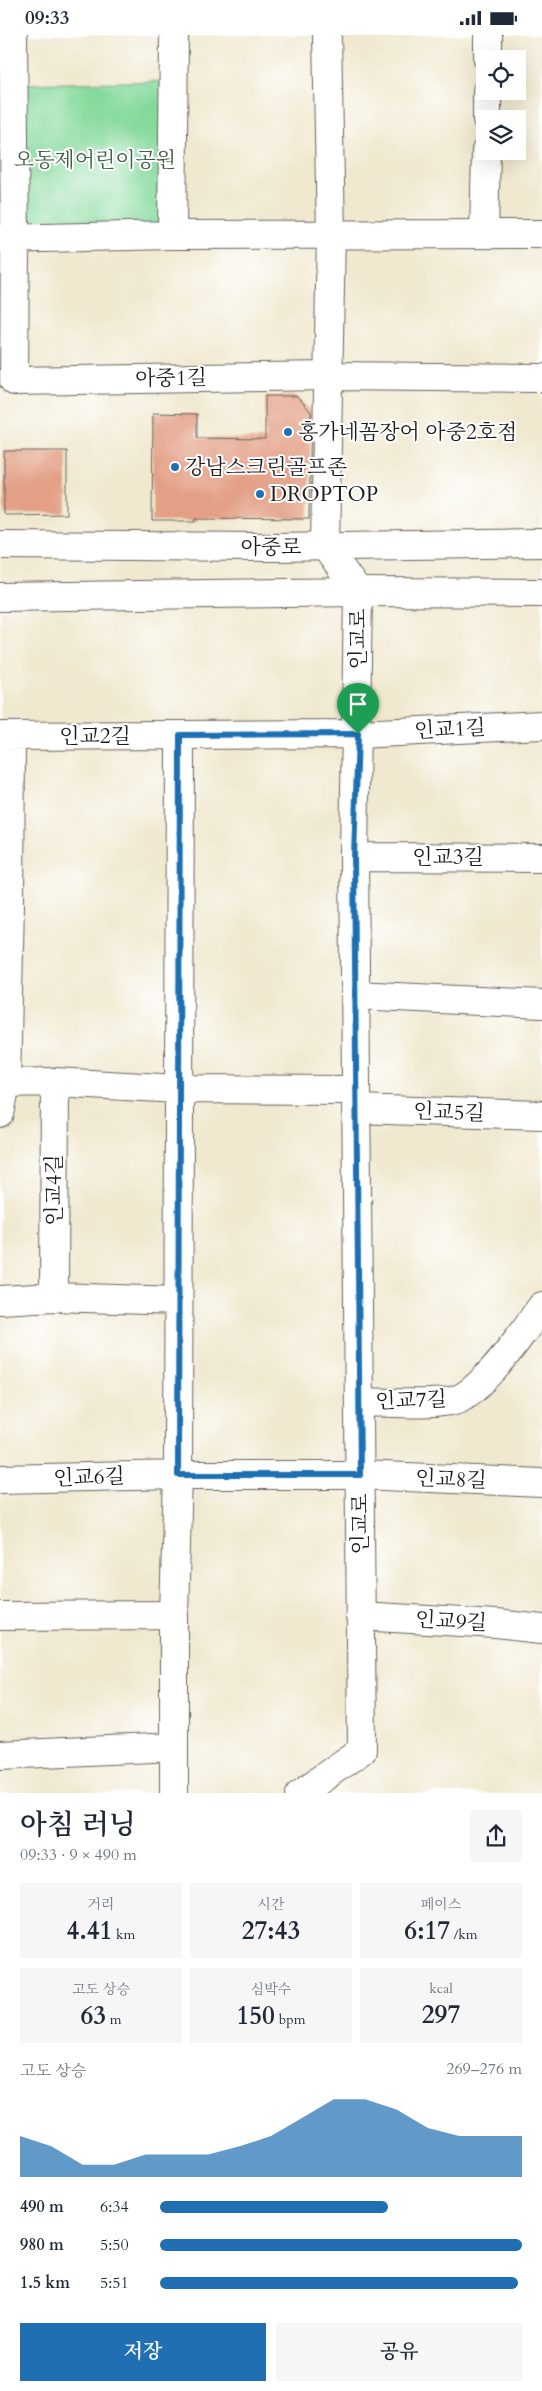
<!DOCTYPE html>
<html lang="ko">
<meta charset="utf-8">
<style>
body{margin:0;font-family:Cardo,"Noto Serif KR",serif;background:#f6f6f7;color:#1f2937;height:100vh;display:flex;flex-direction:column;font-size:19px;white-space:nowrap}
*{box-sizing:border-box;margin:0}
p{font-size:16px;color:#747a83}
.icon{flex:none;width:28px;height:28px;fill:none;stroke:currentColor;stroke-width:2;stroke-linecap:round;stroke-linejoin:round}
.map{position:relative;height:1758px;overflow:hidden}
.sheet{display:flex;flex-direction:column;background:#fff;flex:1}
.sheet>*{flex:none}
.buttons{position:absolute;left:476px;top:15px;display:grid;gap:10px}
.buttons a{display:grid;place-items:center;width:50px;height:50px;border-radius:0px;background:#fff;box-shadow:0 5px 20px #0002;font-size:25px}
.pin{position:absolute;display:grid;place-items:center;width:42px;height:42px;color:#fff;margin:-51px -21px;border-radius:50% 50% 50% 0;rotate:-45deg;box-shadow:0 0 5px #0007}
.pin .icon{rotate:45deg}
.round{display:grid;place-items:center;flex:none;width:52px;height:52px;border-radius:0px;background:#f6f6f7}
.headline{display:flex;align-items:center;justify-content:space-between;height:85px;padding:0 20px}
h1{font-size:28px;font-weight:600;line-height:38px}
.metrics{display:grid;grid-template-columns:repeat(3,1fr);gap:8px;height:85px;padding:5px 20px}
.metrics div{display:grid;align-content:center;border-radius:0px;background:#f6f6f7;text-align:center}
.metrics b{font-size:25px;font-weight:600}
.metrics small{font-size:14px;font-weight:400}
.metrics p{font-size:14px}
.chart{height:140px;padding:10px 20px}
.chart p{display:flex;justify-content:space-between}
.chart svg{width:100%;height:90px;margin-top:5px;fill:#1f6fb2;opacity:.7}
.primary-button{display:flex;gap:10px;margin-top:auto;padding:10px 20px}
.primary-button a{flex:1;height:58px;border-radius:0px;background:#1f6fb2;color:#fff;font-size:20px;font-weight:600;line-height:58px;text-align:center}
.primary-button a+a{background:#f6f6f7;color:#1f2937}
ul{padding:0 20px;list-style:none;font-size:16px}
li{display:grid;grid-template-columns:80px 60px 1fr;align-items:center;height:38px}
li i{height:12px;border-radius:6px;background:#1f6fb2}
.status{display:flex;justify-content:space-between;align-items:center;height:35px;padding:0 25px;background:#fff;direction:ltr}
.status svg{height:14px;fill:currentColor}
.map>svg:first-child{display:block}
.green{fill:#84d99b;stroke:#507a5c}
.building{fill:#e3a086}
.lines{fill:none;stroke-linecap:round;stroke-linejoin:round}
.minor-casing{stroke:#66635b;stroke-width:30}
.tertiary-casing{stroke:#66635b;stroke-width:30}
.minor{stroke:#fff;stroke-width:28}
.tertiary{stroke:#fff;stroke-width:28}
.route-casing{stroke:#fff;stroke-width:10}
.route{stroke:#1f6fb2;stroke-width:6}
.poi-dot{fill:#1f6fb2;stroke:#fff;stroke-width:2}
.labels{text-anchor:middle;stroke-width:4;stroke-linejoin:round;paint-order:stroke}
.park-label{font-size:21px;fill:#405e48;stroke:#fff}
.street-label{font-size:21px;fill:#1c1c1c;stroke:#fff}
.poi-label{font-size:21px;fill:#1c1c1c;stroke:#fff;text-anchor:start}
</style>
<div class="status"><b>09:33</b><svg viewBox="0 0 49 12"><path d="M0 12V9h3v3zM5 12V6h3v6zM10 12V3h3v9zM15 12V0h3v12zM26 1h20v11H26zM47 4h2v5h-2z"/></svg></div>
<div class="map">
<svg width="542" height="1759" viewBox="0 0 542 1759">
<rect width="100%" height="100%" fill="#fff"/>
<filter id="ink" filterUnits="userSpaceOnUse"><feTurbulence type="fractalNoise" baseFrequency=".02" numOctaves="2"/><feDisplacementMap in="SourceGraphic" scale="10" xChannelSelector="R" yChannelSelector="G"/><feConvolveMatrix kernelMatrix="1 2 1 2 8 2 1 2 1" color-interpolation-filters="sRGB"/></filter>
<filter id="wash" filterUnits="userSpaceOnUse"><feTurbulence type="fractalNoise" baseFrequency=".0096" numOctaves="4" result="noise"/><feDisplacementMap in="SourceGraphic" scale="20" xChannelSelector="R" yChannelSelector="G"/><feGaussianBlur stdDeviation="1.12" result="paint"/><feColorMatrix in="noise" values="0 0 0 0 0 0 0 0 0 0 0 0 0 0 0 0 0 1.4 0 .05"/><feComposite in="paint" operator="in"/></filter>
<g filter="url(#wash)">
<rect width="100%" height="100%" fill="#f0e8cf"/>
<path class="green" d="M174,46L172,200L15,205L13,49Z"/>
<g id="blocks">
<path class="building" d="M265,361H297L311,377L309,484L196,483V486H152L153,378L197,379V403L265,404Z
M4,416H67V479L4,480Z"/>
</g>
</g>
<g filter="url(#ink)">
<use href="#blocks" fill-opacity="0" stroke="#66635b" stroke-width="1"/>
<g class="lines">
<g class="minor-casing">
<path id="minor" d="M13,0L15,205L14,346L327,341L542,343
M488,24V0
M487,84V56
M484,199L486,116
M172,200L174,0
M0,204L172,200L542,199
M0,701L358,699L542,690
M354,822L542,823
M355,960L542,969
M0,1048L55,1047L178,1054L356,1055
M356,1074L542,1080
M0,1079L6,1048L10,869L11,701
M54,1262L55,1047
M0,1265L54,1262L178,1266
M359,1367C389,1367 421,1371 451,1366C480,1362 524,1295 542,1271
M0,1444L178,1440H360L542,1448
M0,1581L174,1580
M360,1581L496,1589L542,1594
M0,1720L174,1712
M174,1759V1580L178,1440L180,701
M300,1759L362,1715L354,822L358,557L325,511L331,199L327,0"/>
</g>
<g class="tertiary-casing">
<path id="tertiary" d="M0,510L273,512L542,508
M0,562L358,557L542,558"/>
</g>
<use href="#minor" class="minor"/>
<use href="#tertiary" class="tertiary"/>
</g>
</g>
<g class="lines" filter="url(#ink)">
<g class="route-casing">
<path id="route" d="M358,699L354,822L360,1440H178L180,700Z"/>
</g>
<use href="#route" class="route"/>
</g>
<g class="poi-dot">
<circle cx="288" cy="397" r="5"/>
<circle cx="175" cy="432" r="5"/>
<circle cx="260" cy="459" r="5"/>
</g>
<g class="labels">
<g class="park-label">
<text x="95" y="132">오동제어린이공원</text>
</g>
<g class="street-label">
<text transform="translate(171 343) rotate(-1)" y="7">아중1길</text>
<text x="271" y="519">아중로</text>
<text transform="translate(358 604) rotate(-90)" y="7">인교로</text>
<text transform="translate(450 694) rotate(-3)" y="7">인교1길</text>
<text x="95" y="708">인교2길</text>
<text x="448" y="829">인교3길</text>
<text transform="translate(449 1077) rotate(2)" y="7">인교5길</text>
<text transform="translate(54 1155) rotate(-90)" y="7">인교4길</text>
<text transform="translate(411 1365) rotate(-2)" y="7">인교7길</text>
<text transform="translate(89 1442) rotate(-2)" y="7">인교6길</text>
<text transform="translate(451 1444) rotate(2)" y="7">인교8길</text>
<text transform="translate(360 1489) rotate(-90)" y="7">인교로</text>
<text transform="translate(451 1586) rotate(3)" y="7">인교9길</text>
</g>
<g class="poi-label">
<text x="298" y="404">홍가네꼼장어 아중2호점</text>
<text x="185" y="439">강남스크린골프존</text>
<text x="270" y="466">DROPTOP</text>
</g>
</g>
</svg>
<div class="buttons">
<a><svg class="icon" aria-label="locate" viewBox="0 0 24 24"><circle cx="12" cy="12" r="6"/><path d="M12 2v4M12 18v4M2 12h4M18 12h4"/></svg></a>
<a><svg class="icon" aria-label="layers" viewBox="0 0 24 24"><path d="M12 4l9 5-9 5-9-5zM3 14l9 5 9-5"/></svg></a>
</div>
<div class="pin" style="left:358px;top:699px;background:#1e9e55"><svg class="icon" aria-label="arrive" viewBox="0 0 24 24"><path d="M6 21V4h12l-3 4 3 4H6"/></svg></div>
</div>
<section class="sheet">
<div class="headline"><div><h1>아침 러닝</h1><p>09:33 · 9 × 490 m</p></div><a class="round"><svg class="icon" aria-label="share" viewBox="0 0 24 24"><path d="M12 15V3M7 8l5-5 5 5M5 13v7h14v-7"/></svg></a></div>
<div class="metrics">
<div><p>거리</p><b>4.41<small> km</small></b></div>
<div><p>시간</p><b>27:43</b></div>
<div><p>페이스</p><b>6:17<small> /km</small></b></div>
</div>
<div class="metrics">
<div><p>고도 상승</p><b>63<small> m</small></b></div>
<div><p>심박수</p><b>150<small> bpm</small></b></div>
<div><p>kcal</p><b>297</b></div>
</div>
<div class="chart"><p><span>고도 상승</span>269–276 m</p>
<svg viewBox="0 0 160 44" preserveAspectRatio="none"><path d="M0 44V24L10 29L20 38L30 38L40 33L50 33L60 33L70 29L80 24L90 15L100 6L110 6L120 11L130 20L140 24L150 24L160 24V44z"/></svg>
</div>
<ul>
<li><b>490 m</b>6:34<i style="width:63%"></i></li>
<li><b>980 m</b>5:50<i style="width:100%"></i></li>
<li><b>1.5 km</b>5:51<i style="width:99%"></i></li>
</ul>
<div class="primary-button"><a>저장</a><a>공유</a></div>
</section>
